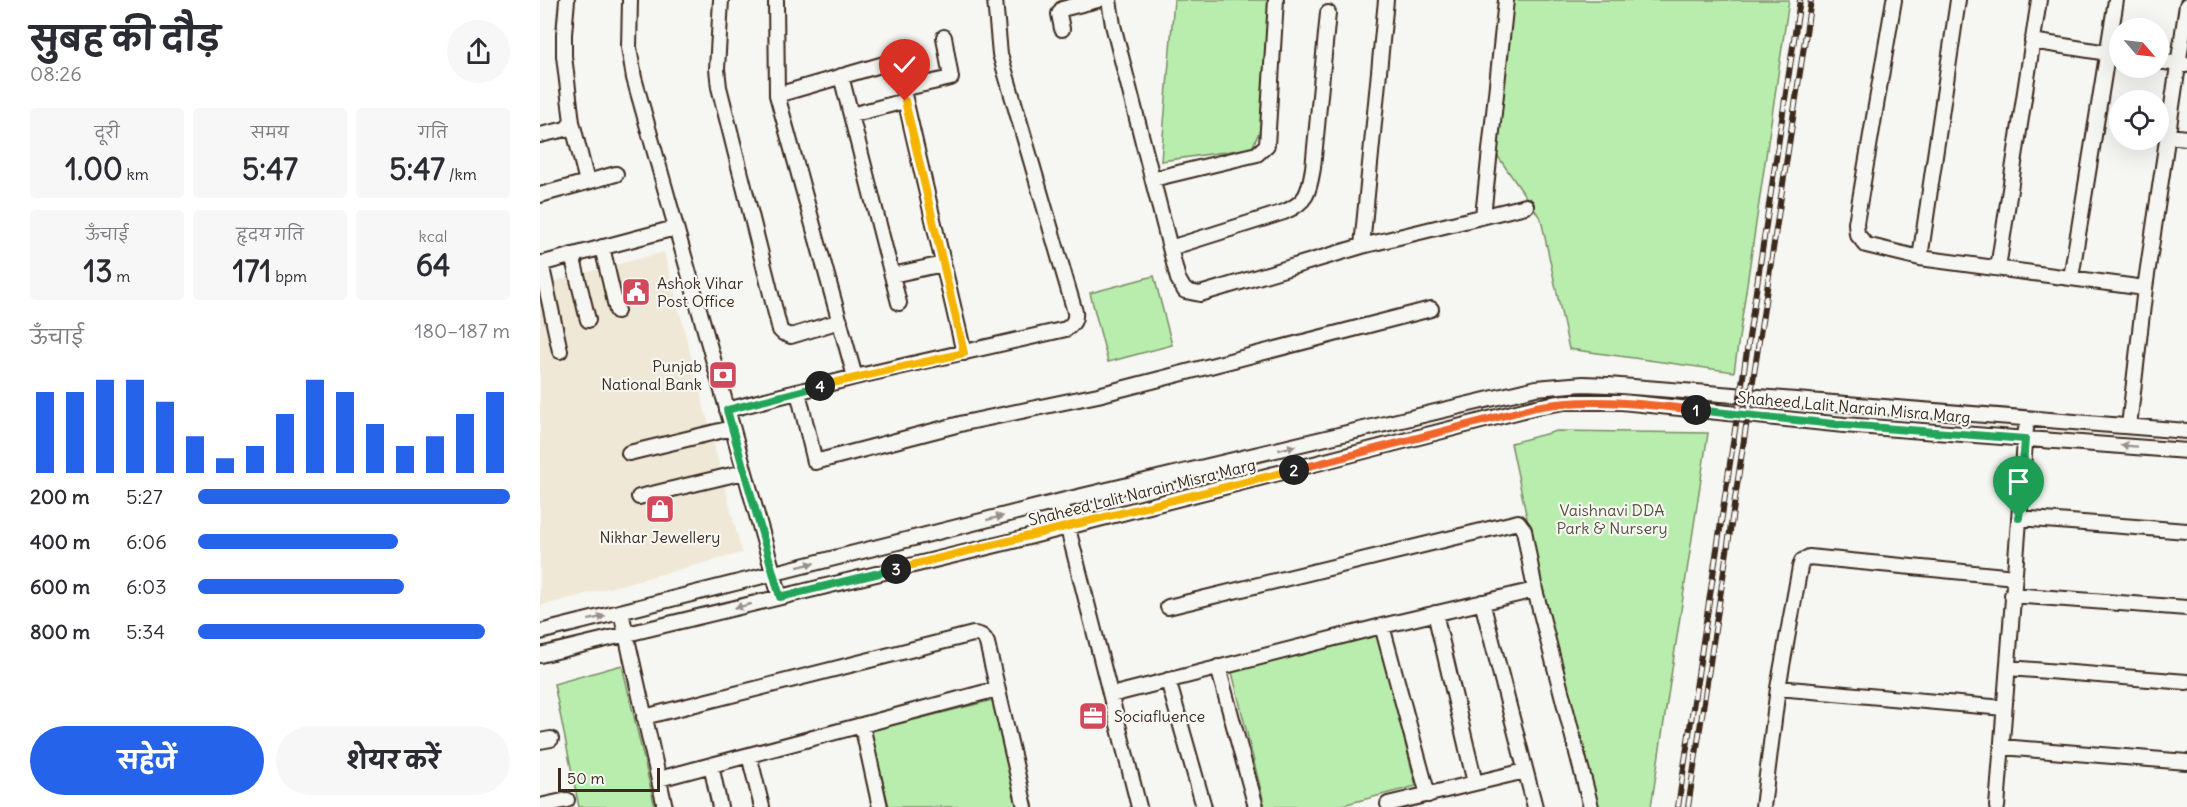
<!DOCTYPE html>
<html lang="hi">
<meta charset="utf-8">
<style>
body{margin:0;font-family:Delius,"Playpen Sans Deva",sans-serif;background:#f7f7f7;color:#2b2b33;height:100vh;display:flex;flex-direction:column;font-size:22px;white-space:nowrap}
*{box-sizing:border-box;margin:0}
p{font-size:20px;color:#7c7c81}
.icon{flex:none;width:33px;height:33px;fill:none;stroke:currentColor;stroke-width:2;stroke-linecap:round;stroke-linejoin:round}
.map{position:relative;flex:1;overflow:hidden}
.side{display:flex;flex-direction:column;background:#fff;width:540px}
.side>*{flex:none}
.needle{width:39px;rotate:118deg}
.fabs{position:absolute;left:1569px;top:18px;display:grid;gap:12px}
.fabs a{display:grid;place-items:center;width:60px;height:60px;border-radius:50%;background:#fff;box-shadow:0 6px 24px #0002;font-size:30px}
.scale{position:absolute;left:18px;bottom:15px;width:102px;box-sizing:border-box;padding-left:6px;border:3px solid #3b2a1e;border-top:0;font-size:16px;line-height:21px;white-space:nowrap;color:#3b2a1e;-webkit-text-stroke:4px #f6f6f2;paint-order:stroke}
.pin{position:absolute;display:grid;place-items:center;width:51px;height:51px;color:#fff;margin:-62px -26px;border-radius:50% 50% 50% 0;rotate:-45deg;box-shadow:0 0 6px #0007}
.pin .icon{rotate:45deg}
.km{position:absolute;width:30px;height:30px;margin:-15px;border-radius:50%;background:#222;color:#fff;font-size:16px;line-height:30px;text-align:center}
.round{display:grid;place-items:center;flex:none;width:63px;height:63px;border-radius:32px;background:#f7f7f7}
.head{display:flex;align-items:center;justify-content:space-between;height:102px;padding:0 30px}
h1{font-size:33px;font-weight:700;line-height:45px}
.stats{display:grid;grid-template-columns:repeat(3,1fr);gap:9px;height:102px;padding:6px 30px}
.stats div{display:grid;align-content:center;border-radius:6px;background:#f7f7f7;text-align:center}
.stats b{font-size:30px;font-weight:700}
.stats small{font-size:16px;font-weight:400}
.stats p{font-size:16px}
.chart{height:168px;padding:12px 30px}
.chart p{display:flex;justify-content:space-between}
.chart svg{width:100%;height:108px;margin-top:6px;stroke:#2563eb;stroke-width:6}
.button{display:flex;gap:12px;margin-top:auto;padding:12px 30px}
.button a{flex:1;height:69px;border-radius:36px;background:#2563eb;color:#fff;font-size:24px;font-weight:700;line-height:69px;text-align:center}
.button a+a{background:#f7f7f7;color:#2b2b33}
ul{padding:0 30px;list-style:none;font-size:20px}
li{display:grid;grid-template-columns:96px 72px 1fr;align-items:center;height:45px}
li i{height:15px;border-radius:8px;background:#2563eb}
main{display:flex;flex:1;min-height:0}
.map>svg:first-child{display:block}
.built{fill:#f0e8d7}
.green{fill:#b8edae;stroke:#7a8c66;stroke-width:1.5}
.lines{fill:none;stroke-linecap:round;stroke-linejoin:round}
.minor-casing{stroke:#3b2a1e;stroke-width:18}
.minor{stroke:#f6f6f2;stroke-width:14}
.rail-casing{stroke:#3b2a1e;stroke-width:6}
.rail{stroke:#f6f6f2;stroke-width:4;stroke-dasharray:11;stroke-linecap:butt}
.oneway{fill:#989088}
.split-1-casing{stroke:#fff;stroke-width:12}
.split-2-casing{stroke:#fff;stroke-width:12}
.split-3-casing{stroke:#fff;stroke-width:12}
.split-4-casing{stroke:#fff;stroke-width:12}
.split-5-casing{stroke:#fff;stroke-width:12}
.split-1{stroke:#22a559;stroke-width:8}
.split-2{stroke:#f0652b;stroke-width:8}
.split-3{stroke:#f5b400;stroke-width:8}
.split-4{stroke:#22a559;stroke-width:8}
.split-5{stroke:#f5b400;stroke-width:8}
.labels{text-anchor:middle;stroke-width:4.5;stroke-linejoin:round;paint-order:stroke}
.poi-label{font-size:16px;fill:#3b2a1e;stroke:#f6f6f2;text-anchor:start}
.street-label{font-size:16px;fill:#3b2a1e;stroke:#f6f6f2}
.park-label{font-size:16px;fill:#54513b;stroke:#f6f6f2}
</style>
<main>
<section class="side">
<div class="head"><div><h1>सुबह की दौड़</h1><p>08:26</p></div><a class="round"><svg class="icon" aria-label="share" viewBox="0 0 24 24"><path d="M12 15V3M7 8l5-5 5 5M5 13v7h14v-7"/></svg></a></div>
<div class="stats">
<div><p>दूरी</p><b>1.00<small> km</small></b></div>
<div><p>समय</p><b>5:47</b></div>
<div><p>गति</p><b>5:47<small> /km</small></b></div>
</div>
<div class="stats">
<div><p>ऊँचाई</p><b>13<small> m</small></b></div>
<div><p>हृदय गति</p><b>171<small> bpm</small></b></div>
<div><p>kcal</p><b>64</b></div>
</div>
<div class="chart"><p><span>ऊँचाई</span>180–187 m</p>
<svg viewBox="0 0 160 44" preserveAspectRatio="none"><path d="M5 44V11M15 44V11M25 44V6M35 44V6M45 44V15M55 44V29M65 44V38M75 44V33M85 44V20M95 44V6M105 44V11M115 44V24M125 44V33M135 44V29M145 44V20M155 44V11"/></svg>
</div>
<ul>
<li><b>200 m</b>5:27<i style="width:100%"></i></li>
<li><b>400 m</b>6:06<i style="width:64%"></i></li>
<li><b>600 m</b>6:03<i style="width:66%"></i></li>
<li><b>800 m</b>5:34<i style="width:92%"></i></li>
</ul>
<div class="button"><a>सहेजें</a><a>शेयर करें</a></div>
</section>
<div class="map">
<svg width="1647" height="807" viewBox="0 0 1647 807">
<rect width="100%" height="100%" fill="#f6f6f2"/>
<filter id="ink" filterUnits="userSpaceOnUse"><feTurbulence type="fractalNoise" baseFrequency=".0167" numOctaves="2"/><feDisplacementMap in="SourceGraphic" scale="12" xChannelSelector="R" yChannelSelector="G"/><feConvolveMatrix kernelMatrix="1 2 1 2 8 2 1 2 1" color-interpolation-filters="sRGB"/></filter>
<g filter="url(#ink)">
<path class="built" d="M124,252L202,553L0,606V285Z"/>
<path class="green" d="M634,0H729L720,130L712,148L621,161Z
M973,0H1249L1194,372L1029,349L1001,219L957,155Z
M614,276L632,345L568,362L550,293Z
M1017,431L1168,433L1111,807H1048L971,443Z
M838,635L876,786L795,807H725L692,672Z
M82,665L115,807H39L14,684Z
M453,700L480,807H349L330,731Z"/>
<g class="lines">
<g class="minor-casing">
<path id="minor" d="M90,0L89,47L94,78L240,597
M181,0L177,69L179,87L240,330L243,333L251,336L300,321
M236,0L237,95L315,377
M569,0L573,25L638,279L645,291L660,294L822,246L986,206
M1354,0L1316,223L1317,234L1326,245L1380,258L1605,288
M522,29L519,14L522,9L558,0
M1492,41L1580,55
M1618,61L1646,65
M301,76L359,303
M362,89L411,78L404,37
M237,95L344,64C351,64 354,66 359,73L424,353
M311,115L365,101
M32,122L47,182
M0,135L26,129L32,122L24,56V34L27,0
M1628,136L1647,138
M613,179L717,154L727,145L736,0
M0,195L76,174
M943,216L966,0
M822,246L846,0
M62,247L77,311
M630,248L744,212C768,202 769,191 773,168L788,13
M32,255L48,320
M1380,258L1418,0
M1,263L20,351
M0,264L135,228
M1458,268L1499,0
M352,275L403,264
M1531,278L1576,0
M258,392L275,462L424,423L558,395L891,309
M187,410L315,377L526,329C533,324 536,320 535,312L460,54L455,0
M1589,426L1605,288L1647,5
M89,453L192,428
M99,497L204,472
M521,501L599,807
M1479,518L1647,531
M1472,595L1647,608
M942,602L995,807
M628,607L978,522L984,530L995,590L1051,807
M81,612L125,807
M895,613L935,783
M842,626L888,795
M0,632L521,501L996,388L1043,384L1068,385L1647,431
M0,655L473,541L996,407L1025,402H1082L1304,425L1647,451
M678,667L716,807
M1468,668L1647,682
M628,680L664,807
M1238,688L1260,567L1262,561L1269,557L1475,577
M571,695L842,626L995,590
M104,717L433,634C440,634 444,636 447,643L485,807
M322,725L340,807
M0,741L11,739
M1462,747L1647,762
M209,755L222,807
M171,765L180,807
M119,779L457,689
M848,804L985,771
M0,806L27,800
M1223,807L1238,688L1464,708
M1457,807L1486,429"/>
</g>
<use href="#minor" class="minor"/>
<g class="rail-casing">
<path id="rail" d="M1138,807L1260,0
M1148,807L1271,0"/>
</g>
<use href="#rail" class="rail"/>
</g>
<defs><path id="oneway-solid" d="M-6-.8H1V-3.2L6.5 0L1 3.2V.8H-6Z" transform="scale(1.5)"/></defs>
<g class="oneway">
<use href="#oneway-solid" transform="translate(1589 446) rotate(-176)"/>
<use href="#oneway-solid" transform="translate(747 448) rotate(-13)"/>
<use href="#oneway-solid" transform="translate(455 518) rotate(-14)"/>
<use href="#oneway-solid" transform="translate(266 565) rotate(-14)"/>
<use href="#oneway-solid" transform="translate(203 606) rotate(166)"/>
<use href="#oneway-solid" transform="translate(57 618) rotate(-14)"/>
</g>
</g>
<g class="lines" filter="url(#ink)">
<g class="split-1-casing">
<path id="split-1" d="M1156,410L1304,425L1485,439L1479,518"/>
</g>
<g class="split-2-casing">
<path id="split-2" d="M754,470L996,407C1050,397 1102,404 1156,410"/>
</g>
<g class="split-3-casing">
<path id="split-3" d="M356,569L754,470"/>
</g>
<g class="split-4-casing">
<path id="split-4" d="M280,386L187,410L240,597L356,569"/>
</g>
<g class="split-5-casing">
<path id="split-5" d="M280,386L424,353L365,101"/>
</g>
<use href="#split-1" class="split-1"/>
<use href="#split-2" class="split-2"/>
<use href="#split-3" class="split-3"/>
<use href="#split-4" class="split-4"/>
<use href="#split-5" class="split-5"/>
</g>
<defs>
<g id="civic-square" transform="scale(1.5)"><rect x="-9" y="-9" width="18" height="18" rx="4" fill="#d1495b" stroke="#f6f6f2"/><path d="M-.6-6.5H3V-4.5H.6V-3L4-1V1h2V6H-6V1h2V-1L-.6-3ZM-1.2 2.5V6h2.4V2.5Z" fill="#fff"/></g>
<g id="bank-square" transform="scale(1.5)"><rect x="-9" y="-9" width="18" height="18" rx="4" fill="#d1495b" stroke="#f6f6f2"/><path d="M-6-4H6V4H-6ZM0-2.3a2.3 2.3 0 1 0 0 4.6a2.3 2.3 0 1 0 0-4.6Z" fill="#fff"/></g>
<g id="shop-square" transform="scale(1.5)"><rect x="-9" y="-9" width="18" height="18" rx="4" fill="#d1495b" stroke="#f6f6f2"/><path d="M-5-2.5h2.3a2.7 3.5 0 0 1 5.4 0H5L5.5 6h-11ZM-1.5-2.5h3a1.5 2.3 0 0 0-3 0Z" fill="#fff"/></g>
<g id="office-square" transform="scale(1.5)"><rect x="-9" y="-9" width="18" height="18" rx="4" fill="#d1495b" stroke="#f6f6f2"/><path d="M-6-3h4V-5.5h4V-3h4V5H-6ZM-1-4.5V-3h2v-1.5ZM-6 0V1H6V0Z" fill="#fff"/></g>
</defs>
<g fill-rule="evenodd">
<use href="#civic-square" x="96" y="292"/>
<use href="#bank-square" x="183" y="375"/>
<use href="#shop-square" x="120" y="509"/>
<use href="#office-square" x="553" y="716"/>
</g>
<g class="labels">
<g class="poi-label">
<text x="117" y="289">Ashok Vihar<tspan x="117" dy="18">Post Office</tspan></text>
<text x="162" y="372" text-anchor="end">Punjab<tspan x="162" dy="18">National Bank</tspan></text>
<text x="120" y="543" text-anchor="middle">Nikhar Jewellery</text>
<text x="574" y="722">Sociafluence</text>
</g>
<g class="street-label">
<text transform="translate(1314 407) rotate(5)" y="6">Shaheed Lalit Narain Misra Marg</text>
<text transform="translate(602 492) rotate(-14)" y="6">Shaheed Lalit Narain Misra Marg</text>
</g>
<g class="park-label">
<text x="1072" y="516">Vaishnavi DDA<tspan x="1072" dy="18">Park &amp; Nursery</tspan></text>
</g>
</g>
</svg>
<div class="fabs">
<a><svg class="needle" viewBox="-14 -14 28 28"><path d="M0-13l5 13h-10z" fill="#e53935"/><path d="M0 13l5-13h-10z" fill="#7c7c81"/></svg></a>
<a><svg class="icon" aria-label="locate" viewBox="0 0 24 24"><circle cx="12" cy="12" r="6"/><path d="M12 2v4M12 18v4M2 12h4M18 12h4"/></svg></a>
</div>
<div class="scale">50 m</div>
<div class="pin" style="left:1479px;top:518px;background:#1e9e55"><svg class="icon" aria-label="arrive" viewBox="0 0 24 24"><path d="M6 21V4h12l-3 4 3 4H6"/></svg></div>
<div class="pin" style="left:365px;top:101px;background:#d93025"><svg class="icon" aria-label="check" viewBox="0 0 24 24"><path d="M5 12l5 5 9-10"/></svg></div>
<b class="km" style="left:1156px;top:410px">1</b>
<b class="km" style="left:754px;top:470px">2</b>
<b class="km" style="left:356px;top:569px">3</b>
<b class="km" style="left:280px;top:386px">4</b>
</div>
</main>
